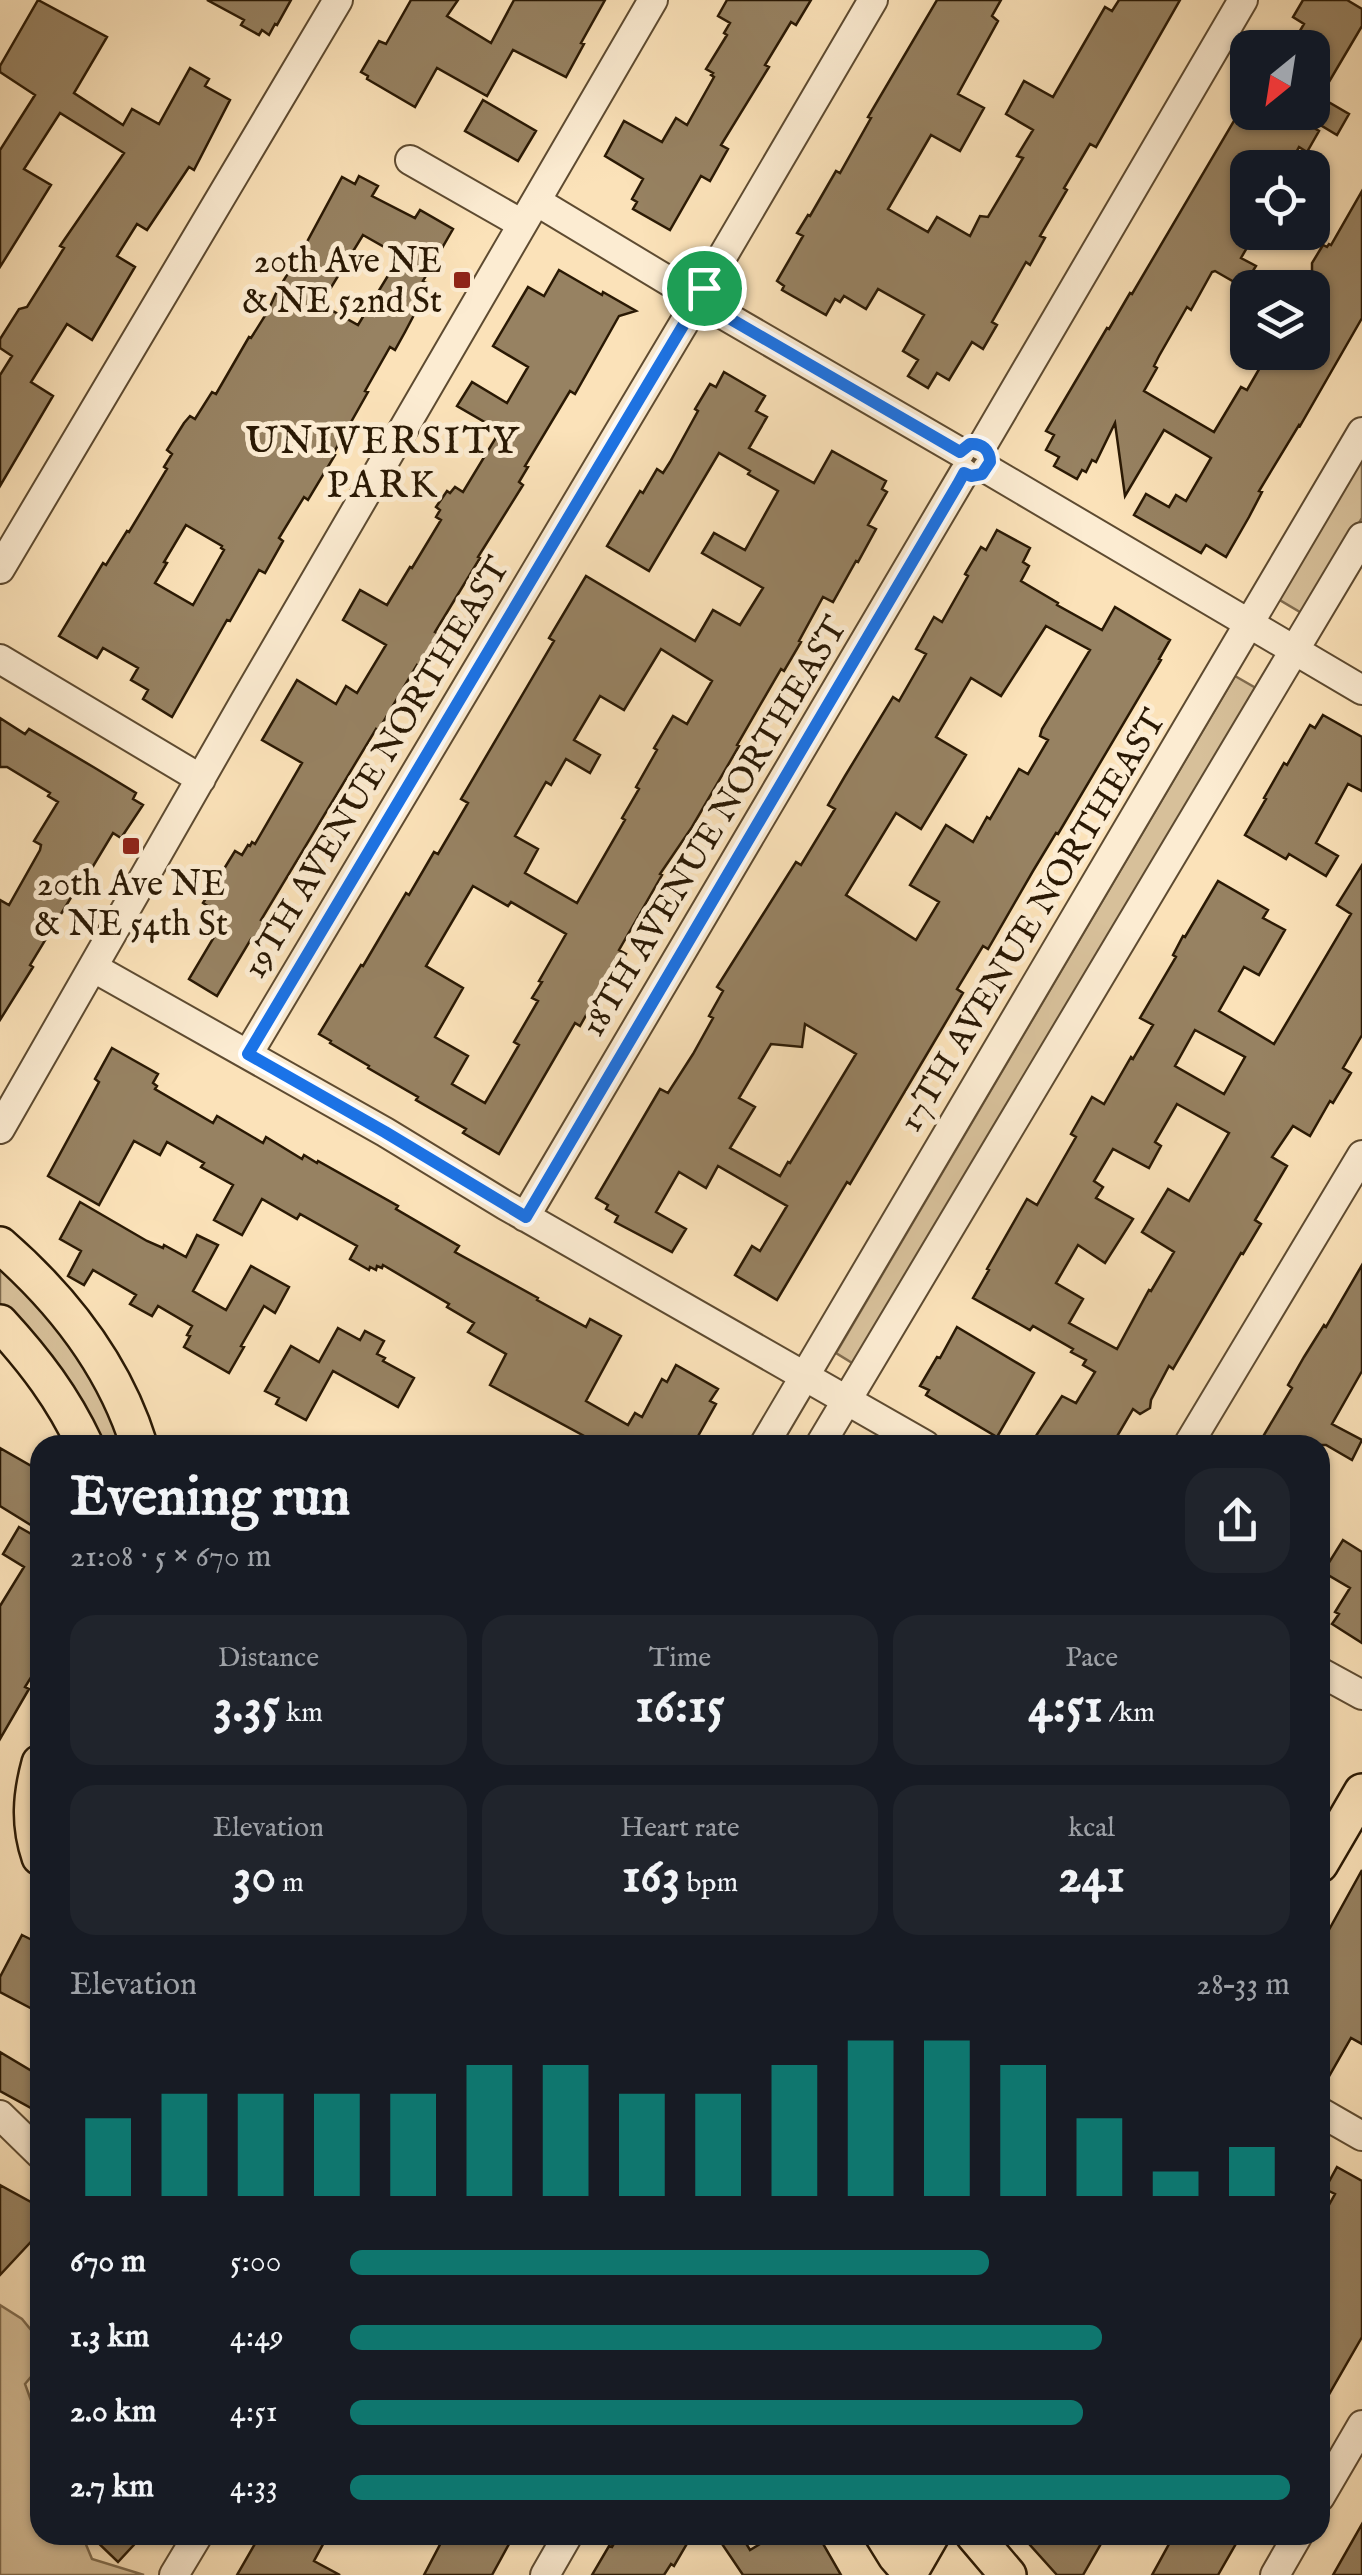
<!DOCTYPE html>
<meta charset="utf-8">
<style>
body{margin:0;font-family:"IM FELL English",serif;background:#20242c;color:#f1f3f6;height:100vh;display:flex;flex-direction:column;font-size:38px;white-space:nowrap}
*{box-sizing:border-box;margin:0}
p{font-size:32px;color:#9ea1a6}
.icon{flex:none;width:55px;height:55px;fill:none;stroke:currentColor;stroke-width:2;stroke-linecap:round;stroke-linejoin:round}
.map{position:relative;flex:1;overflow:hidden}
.drawer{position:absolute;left:30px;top:1435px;width:1300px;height:1110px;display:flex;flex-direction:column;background:#171b24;border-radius:30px;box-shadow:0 2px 8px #0004}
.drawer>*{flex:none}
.needle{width:65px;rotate:210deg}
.controls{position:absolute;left:1230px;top:30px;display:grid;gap:20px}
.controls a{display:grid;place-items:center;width:100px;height:100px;border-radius:20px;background:#171b24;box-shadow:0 2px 8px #0004;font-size:50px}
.pin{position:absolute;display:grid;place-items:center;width:85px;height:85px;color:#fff;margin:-42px;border:5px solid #fff;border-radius:50%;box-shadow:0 2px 10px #0007}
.round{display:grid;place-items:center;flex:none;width:105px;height:105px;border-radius:30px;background:#20242c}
.head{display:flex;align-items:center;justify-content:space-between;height:170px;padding:0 40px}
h1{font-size:55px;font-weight:700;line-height:75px}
.stats{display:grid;grid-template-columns:repeat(3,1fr);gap:15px;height:170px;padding:10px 40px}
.stats div{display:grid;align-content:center;border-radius:25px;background:#20242c;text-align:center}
.stats b{font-size:50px;font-weight:700}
.stats small{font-size:28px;font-weight:400}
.stats p{font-size:28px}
.chart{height:280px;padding:20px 40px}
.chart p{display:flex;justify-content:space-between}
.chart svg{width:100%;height:180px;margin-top:10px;stroke:#0f766e;stroke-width:6}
ul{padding:0 40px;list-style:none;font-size:32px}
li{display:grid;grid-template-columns:160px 120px 1fr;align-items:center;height:75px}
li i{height:25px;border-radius:12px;background:#0f766e}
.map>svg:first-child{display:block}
.green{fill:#d7c09a;stroke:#806c4f;stroke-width:2.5}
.building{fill:#978262;stroke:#2a1904;stroke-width:2.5;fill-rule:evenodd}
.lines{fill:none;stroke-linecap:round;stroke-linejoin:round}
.minor-casing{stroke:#5e4b31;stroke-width:32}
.major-casing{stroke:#2a1904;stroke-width:40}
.minor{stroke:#fcecd2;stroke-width:28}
.major{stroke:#fbe2b9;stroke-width:35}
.route-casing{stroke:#fff;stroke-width:20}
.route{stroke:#1a73e8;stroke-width:12}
.poi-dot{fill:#8f2418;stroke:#fcecd2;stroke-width:4}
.labels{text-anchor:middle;stroke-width:10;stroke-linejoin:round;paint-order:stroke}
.poi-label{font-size:35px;fill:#2a1904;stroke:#fcecd2;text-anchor:end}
.street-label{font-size:35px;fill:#2a1904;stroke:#fcecd2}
.neighbourhood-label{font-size:38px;letter-spacing:2.5px;fill:#2a1904;stroke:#fcecd2}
</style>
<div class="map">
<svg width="1362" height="2575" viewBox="0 0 1362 2575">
<rect width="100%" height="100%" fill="#fbe2b9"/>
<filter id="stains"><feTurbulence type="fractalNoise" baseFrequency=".002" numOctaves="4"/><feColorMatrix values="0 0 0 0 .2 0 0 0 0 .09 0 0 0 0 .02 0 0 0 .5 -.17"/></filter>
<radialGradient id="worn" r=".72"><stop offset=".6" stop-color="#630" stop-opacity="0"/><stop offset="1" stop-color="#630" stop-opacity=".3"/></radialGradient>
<path class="green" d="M1362,456V518L1305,615L1278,599Z
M1235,676L1261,691L862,1369L836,1353Z
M0,1258L65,1327L127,1445H96L8,1312L0,1305Z
M0,2305L22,2319L40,2341V2366L25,2384L40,2425V2535H82L92,2559L144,2575H0Z"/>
<path class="building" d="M38,0L107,37L74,93L123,125L132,109L159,124L190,68L209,79L205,86L230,100L194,170L189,167L147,230L137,224L117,256L135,267L92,340L67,324L31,382L53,396L0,486V375L12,356L0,348V339L19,309L27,307L64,248L60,246L124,153L60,113L24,169L51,185L0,267V150L35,95L0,72V66Z
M207,0H291L277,25L275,24L269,35L262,30L259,35L241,25L244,20Z
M411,0H458L447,16L491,43L514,0H605L581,43L584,44L566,77L513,50L487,96L437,68L415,107L367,79L368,76L361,72L379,41L386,44Z
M727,0H811L796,25L791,22L765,65L769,67L721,145L728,149L710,181L701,176L670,230L633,209L637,202L632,199L643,179L605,156L624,121L662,142L676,118L687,125L714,77L711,75L713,73L706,69L727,35L724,33L730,23L718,16Z
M937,0H1001L992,16L998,21L958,94L984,108L960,151L931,135L888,209L928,232L937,217L970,236L980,216L988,217L1023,158L1017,156L1033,130L1006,114L1024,81L1053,97L1105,7L1112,11L1119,0H1180L1096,147L1090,144L1064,188L1067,190L1040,236L1045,238L1030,265L1026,262L992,322L997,325L983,349L972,342L949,380L937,373L928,388L908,376L918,360L903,351L924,315L878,289L866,309L844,296L840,302L835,299L826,315L782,290L784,286L777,281L803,236L797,233L808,215L810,216L836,171L840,173L871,118L868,117Z
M1303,0H1347L1362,9V26L1320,97L1349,114L1337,135L1312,120V48H1290L1304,24L1293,17Z
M1248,97V121L1252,112H1288L1319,131L1307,152L1299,147L1293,158L1289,156L1287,159L1281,154L1273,168H1248V232H1256L1241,258L1256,266L1243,287L1215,271L1212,272L1191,310L1187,307L1159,356L1154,366L1157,368L1144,391L1214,432L1241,387L1247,390L1269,352H1312V263L1323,245L1327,247L1329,244L1331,245L1362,191V318L1300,426L1299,425L1259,491L1262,492L1249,517L1226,557L1206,545L1201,553L1134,515L1146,494L1169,507L1176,495L1186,501L1211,458L1164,430L1125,496L1115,423L1096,462L1092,460L1086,472L1082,470L1077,479L1054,466L1059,457L1046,450L1054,435L1046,431L1107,328L1109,329L1130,293L1132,294Z
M483,100L536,131L518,161L465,131Z
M359,176L378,186L372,196L415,218L420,210L453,229L423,281L427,283L421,294L424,296L405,332L395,350L390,347L365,391L368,392L333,454L335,455L308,500L304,497L279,538L283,541L265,573L259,570L230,621L227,620L172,717L143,699L148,690L131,680L138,668L103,648L97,658L59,636L103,563L106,565L127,531L129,532L167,469L164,467L172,454L167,450L184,423L190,416L195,419L212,392L216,394L249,337L251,338L268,311L277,291L302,251L342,177L355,184ZM363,235L400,256L358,325L324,306L327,300L324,299ZM186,525L222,546L221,548L224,550L193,605L155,583L167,563L164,562Z
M559,270L602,295L603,292L636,311L619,316L575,394L570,391L525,466L528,467L519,482L523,485L478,557L480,558L435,632L439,634L419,666L417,665L378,731L376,729L261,920L265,922L254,940L251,939L217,996L189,979L223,922L207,912L209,907L203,903L235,851L242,855L248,845L250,846L252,842L255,844L302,763L262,740L297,680L336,704L346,686L357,693L386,645L343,620L360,590L387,605L410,567L412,568L441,520L436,517L440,510L436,507L447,491L450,493L455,487L463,492L500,431L457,406L472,382L507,403L528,367L493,346L528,287L544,296Z
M724,372L765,396L756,411L767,417L749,448L814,483L832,451L886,481L882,489L887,492L868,525L876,529L858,562L856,561L833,602L823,597L799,641L801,642L784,671L781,669L737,745L739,746L692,827L660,874L662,875L619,950L626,954L615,973L611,971L580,1026L575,1023L499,1154L463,1133L466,1129L416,1100L418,1097L368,1068L369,1066L330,1043L331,1041L319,1034L361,965L363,966L406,893L409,895L434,852L438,854L468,803L461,799L554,641L549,638L586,576L695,641L713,610L740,625L763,588L702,553L714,533L745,550L778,491L748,474L750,471L719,453L649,571L607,546L640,491L643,493L657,469L663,473L670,462L698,411L695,409L710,384L716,387ZM661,649L712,681L687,724L673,716L654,748L657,750L636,787L639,789L622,818L625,820L577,903L525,873L538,849L515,836L546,782L551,785L566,759L590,773L600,755L574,740L600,696L624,710ZM473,886L508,906L511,902L566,934L539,981L542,982L532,998L538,1001L514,1042L519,1045L485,1103L452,1084L468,1056L435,1037L463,988L426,966Z
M997,530L1030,548L1023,562L1029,566L1021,581L1058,603L1057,605L1102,630L1115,607L1170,640L1159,659L1161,660L1058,834L1056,833L1033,871L988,949L983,946L957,989L963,993L940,1032L850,1184L847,1182L777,1300L735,1275L752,1246L760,1251L787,1206L718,1166L706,1188L679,1172L656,1212L686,1229L672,1252L615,1222L618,1216L606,1209L608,1205L596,1198L660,1089L668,1093L693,1054L713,1018L709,1016L723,991L717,987L796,862L801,865L835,809L828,805L845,776L893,697L899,701L926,654L916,649L934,617L942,622L968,576L965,574L981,547L986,550ZM1046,626L1090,650L1042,729L1040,736L1048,740L1028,774L1019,769L990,819L987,817L973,842L946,825L910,885L939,902L916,940L846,895L896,813L921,829L966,755L936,737L971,678L1001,696ZM805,1024L856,1054L790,1163L788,1162L780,1176L730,1148L755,1107L739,1098L771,1044L802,1047Z
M1323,715L1362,737V791L1348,784L1316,843L1338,856L1326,876L1289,854L1286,859L1245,835L1266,799L1264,798L1284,763L1287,765L1310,725L1315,728Z
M0,718L25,734L29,729L95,768L136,793L133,799L143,805L121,838L113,833L86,878L84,876L30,965L33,967L0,1020V900L9,905L40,850L41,845L34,841L58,802L48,796L50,793L7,767H0Z
M1362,865V1035L1343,1068L1351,1073L1333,1103L1330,1101L1310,1136L1293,1126L1272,1157L1287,1166L1255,1220L1261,1224L1243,1254L1241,1253L1173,1369L1169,1366L1151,1400L1150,1408L1140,1414L1133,1409L1112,1445H1030L1062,1396L1076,1403L1095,1372L1083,1365L1086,1360L1071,1352L1073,1349L1033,1326L1030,1330L973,1298L989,1270L987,1269L1027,1199L1037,1205L1076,1137L1071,1134L1092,1097L1104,1104L1131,1057L1133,1059L1153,1025L1140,1018L1176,957L1173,955L1183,936L1185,937L1218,881L1268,910L1263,918L1285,930L1259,975L1244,967L1219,1011L1274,1044L1351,914L1337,905ZM1195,1030L1245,1057L1224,1094L1175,1066ZM1177,1104L1229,1133L1189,1201L1168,1189L1142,1232L1174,1252L1151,1291L1149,1290L1117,1349L1069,1323L1083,1299L1056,1283L1078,1245L1105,1263L1133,1219L1096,1198L1103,1187L1094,1181L1113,1149L1149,1168L1161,1146L1155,1142Z
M112,1048L158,1074L153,1083L157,1086L155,1089L213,1123L217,1116L263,1143L266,1137L302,1159L304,1155L317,1163L318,1161L398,1206L396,1209L459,1246L455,1252L538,1298L537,1300L586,1327L590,1319L621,1336L586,1401L628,1425L635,1413L642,1417L662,1379L667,1382L676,1365L718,1389L710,1401L716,1404L693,1445H582L586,1437L490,1385L506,1354L468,1332L474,1323L447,1307L449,1304L383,1265L382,1268L377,1266L376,1270L370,1267L369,1270L350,1259L357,1246L300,1214L297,1219L262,1199L242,1235L214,1220L233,1185L201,1167L204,1163L167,1142L160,1155L134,1141L99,1205L48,1176L99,1082L95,1079Z
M80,1202L147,1241L163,1248L164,1245L186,1257L197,1235L218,1245L193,1291L226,1310L251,1266L289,1287L275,1313L264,1306L241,1346L244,1347L229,1373L184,1347L190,1336L187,1335L192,1326L158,1306L152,1316L130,1304L136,1295L93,1270L84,1285L68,1276L81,1251L60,1239Z
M1362,1265V1371L1332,1424L1362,1440L1352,1460L1326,1445H1258L1292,1388L1288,1385L1304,1357L1324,1325L1326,1327Z
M957,1327L1034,1373L997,1437L926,1395L929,1390L920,1386L937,1357L940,1358Z
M338,1328L360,1340L365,1331L384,1341L377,1354L385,1358L383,1361L414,1378L398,1407L333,1371L306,1420L276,1404L279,1398L265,1391L291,1346L319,1362Z
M0,1448L40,1471V1516L34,1527L0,1506Z
M19,1527L40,1539V1663L25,1687L29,1689L0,1739V1606L24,1567L3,1554Z
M1343,1540L1362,1552V1643L1332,1624L1339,1614L1335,1612L1350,1588L1323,1572Z
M1362,1870V2044L1351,2038L1320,2092V1946Z
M22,1935L40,1944V2013L0,1992V1977Z
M0,2052L40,2076V2091L31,2108L0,2091Z
M1337,2167L1362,2181V2337L1320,2410V2221L1335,2194L1325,2189Z
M0,2185L40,2207V2232L0,2275Z
M1362,2524V2575H1333Z
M90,2535H143L118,2562Z
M260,2535H328L314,2561L340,2575H237Z
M445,2535H514L492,2575H424Z
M619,2535H692L674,2566L671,2564L664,2575H592L609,2546L612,2547Z
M716,2535H741L750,2550L775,2535H818L841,2575H743Z
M1021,2535H1106L1083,2575H1057Z
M1174,2535H1241L1218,2575H1152Z"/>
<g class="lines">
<g class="minor-casing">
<path id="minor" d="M410,160L522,224
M536,201L687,292
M704,288L873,0
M710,307L960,452
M982,446L1243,0
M987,469L1362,690
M0,569L338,0
M0,659L201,779
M94,968L385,1132L505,1205L925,1445
M248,1054L690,313
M0,1129L245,701L653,0
M525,1217L964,473
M764,1445L1362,432
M820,1445L1362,537
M1188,1445L1362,1155
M1320,1672L1362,1695
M1320,2112L1362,2136
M0,2115L40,2154
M1320,2497L1362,2425
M174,2575L198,2535
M545,2575L568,2535
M1275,2575L1298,2535"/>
</g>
<g class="major-casing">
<path id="major" d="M0,1245C62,1299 114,1365 139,1445
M0,1323C35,1361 63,1398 85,1445
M40,1763C31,1796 29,1825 40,1857
M1320,1864L1362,1792
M883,2535L896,2556L909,2571
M974,2535L1008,2575
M908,2575L931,2535"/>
</g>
<use href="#minor" class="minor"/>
<use href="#major" class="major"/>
</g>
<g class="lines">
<g class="route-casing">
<path id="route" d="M699,287L710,296V307L960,452L970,444C982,443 990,450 990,462L982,474L971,476L964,473L958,484L526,1217L385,1132L248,1054L684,324L690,313L684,304L687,292Z"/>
</g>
<use href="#route" class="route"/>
</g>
<g class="poi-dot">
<rect x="452" y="270" width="20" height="20" rx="5"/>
<rect x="121" y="836" width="20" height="20" rx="5"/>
</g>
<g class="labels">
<g class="poi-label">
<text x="442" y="272">20th Ave NE<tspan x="442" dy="40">&amp; NE 52nd St</tspan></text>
<text x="131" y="895" text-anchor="middle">20th Ave NE<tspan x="131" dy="40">&amp; NE 54th St</tspan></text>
</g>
<g class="street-label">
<text transform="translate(375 767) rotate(-59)" y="12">19TH AVENUE NORTHEAST</text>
<text transform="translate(713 826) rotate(-59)" y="12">18TH AVENUE NORTHEAST</text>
<text transform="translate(1031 920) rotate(-59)" y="12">17TH AVENUE NORTHEAST</text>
</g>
<g class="neighbourhood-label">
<text x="383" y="453">UNIVERSITY<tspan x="383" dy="44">PARK</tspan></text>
</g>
</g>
<rect width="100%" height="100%" filter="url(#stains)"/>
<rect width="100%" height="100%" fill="url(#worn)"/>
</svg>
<div class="controls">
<a><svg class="needle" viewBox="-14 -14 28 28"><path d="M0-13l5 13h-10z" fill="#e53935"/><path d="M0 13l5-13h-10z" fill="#9ea1a6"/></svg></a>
<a><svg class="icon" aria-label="locate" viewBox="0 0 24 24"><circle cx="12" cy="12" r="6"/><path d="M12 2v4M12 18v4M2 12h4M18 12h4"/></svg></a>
<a><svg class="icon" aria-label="layers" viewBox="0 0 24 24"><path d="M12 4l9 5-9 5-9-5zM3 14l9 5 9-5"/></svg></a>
</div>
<div class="pin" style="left:704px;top:288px;background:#1e9e55"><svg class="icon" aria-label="arrive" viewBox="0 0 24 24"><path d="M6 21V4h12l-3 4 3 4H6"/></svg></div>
<section class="drawer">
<div class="head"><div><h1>Evening run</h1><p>21:08 · 5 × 670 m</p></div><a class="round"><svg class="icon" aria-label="share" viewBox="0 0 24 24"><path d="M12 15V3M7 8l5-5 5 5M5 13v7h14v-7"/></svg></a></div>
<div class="stats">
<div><p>Distance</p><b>3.35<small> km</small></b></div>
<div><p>Time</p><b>16:15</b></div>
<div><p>Pace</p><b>4:51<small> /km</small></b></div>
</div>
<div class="stats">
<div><p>Elevation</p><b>30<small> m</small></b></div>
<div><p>Heart rate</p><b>163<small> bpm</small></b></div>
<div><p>kcal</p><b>241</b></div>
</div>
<div class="chart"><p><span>Elevation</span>28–33 m</p>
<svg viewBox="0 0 160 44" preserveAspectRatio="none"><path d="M5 44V25M15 44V19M25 44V19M35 44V19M45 44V19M55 44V12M65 44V12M75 44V19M85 44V19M95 44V12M105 44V6M115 44V6M125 44V12M135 44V25M145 44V38M155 44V32"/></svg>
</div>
<ul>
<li><b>670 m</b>5:00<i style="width:68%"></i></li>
<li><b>1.3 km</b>4:49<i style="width:80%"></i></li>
<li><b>2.0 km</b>4:51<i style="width:78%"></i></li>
<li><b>2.7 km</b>4:33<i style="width:100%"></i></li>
</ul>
</section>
</div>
